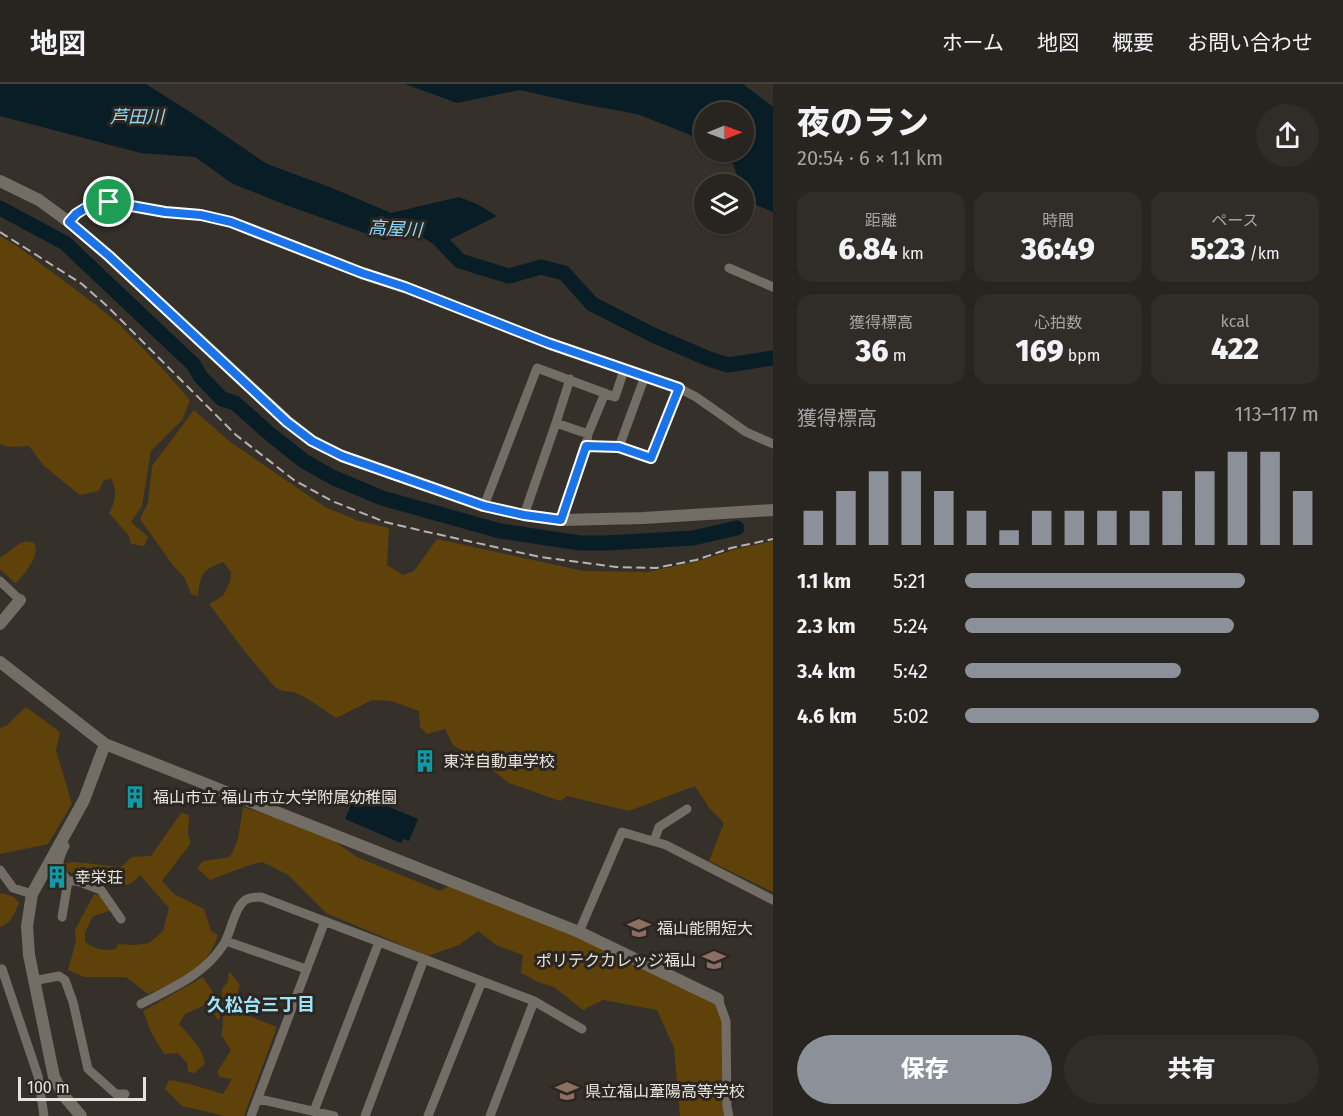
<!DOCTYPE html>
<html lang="ja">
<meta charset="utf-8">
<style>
body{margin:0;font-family:"Fira Sans","Noto Sans JP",sans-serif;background:#302c28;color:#f1f3f6;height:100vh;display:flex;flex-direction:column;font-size:22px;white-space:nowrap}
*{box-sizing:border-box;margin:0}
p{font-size:20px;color:#a5a4a4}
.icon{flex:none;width:33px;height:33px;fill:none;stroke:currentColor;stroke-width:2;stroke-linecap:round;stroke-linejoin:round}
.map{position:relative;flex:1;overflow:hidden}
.details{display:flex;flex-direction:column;background:#28241f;width:570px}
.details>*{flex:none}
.needle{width:39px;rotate:89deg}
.buttons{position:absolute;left:694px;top:18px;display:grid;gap:12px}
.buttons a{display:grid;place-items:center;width:60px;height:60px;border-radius:50%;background:#28241f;box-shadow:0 2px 4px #0004,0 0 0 2px #44413d;font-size:30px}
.scale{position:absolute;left:18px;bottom:15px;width:128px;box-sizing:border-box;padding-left:6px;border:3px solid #e7e4e0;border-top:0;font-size:16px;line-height:21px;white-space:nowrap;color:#e7e4e0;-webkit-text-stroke:4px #2b261f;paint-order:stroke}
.pin{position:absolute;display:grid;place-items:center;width:51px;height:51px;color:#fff;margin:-26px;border:3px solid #fff;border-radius:50%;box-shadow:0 2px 6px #0007}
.round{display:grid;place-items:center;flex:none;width:63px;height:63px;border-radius:32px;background:#302c28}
.head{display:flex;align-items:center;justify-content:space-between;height:102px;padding:0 24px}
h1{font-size:33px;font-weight:800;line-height:45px}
.stats{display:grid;grid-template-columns:repeat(3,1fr);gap:9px;height:102px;padding:6px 24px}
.stats div{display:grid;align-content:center;border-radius:15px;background:#302c28;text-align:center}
.stats b{font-size:30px;font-weight:800}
.stats small{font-size:16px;font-weight:400}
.stats p{font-size:16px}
.chart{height:168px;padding:12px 24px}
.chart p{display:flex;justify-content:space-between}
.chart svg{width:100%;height:108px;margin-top:6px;stroke:#8c9099;stroke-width:6}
.button{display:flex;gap:12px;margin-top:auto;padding:12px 24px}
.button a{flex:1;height:69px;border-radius:36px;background:#8c9099;color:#fff;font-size:24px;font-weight:800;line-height:69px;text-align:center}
.button a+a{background:#302c28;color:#f1f3f6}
ul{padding:0 24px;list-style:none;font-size:20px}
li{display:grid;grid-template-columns:96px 72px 1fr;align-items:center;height:45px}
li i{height:15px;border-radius:8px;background:#8c9099}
header{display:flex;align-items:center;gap:36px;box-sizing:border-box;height:84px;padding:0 30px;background:#28241f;border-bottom:2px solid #44413d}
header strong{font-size:28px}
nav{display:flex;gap:33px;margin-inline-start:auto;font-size:21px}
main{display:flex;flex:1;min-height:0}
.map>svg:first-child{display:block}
.green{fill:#5f4209}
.water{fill:#081d26}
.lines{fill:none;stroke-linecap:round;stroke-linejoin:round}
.river{stroke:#081d26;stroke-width:15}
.minor{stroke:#726d65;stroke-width:9}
.tertiary{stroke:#726d65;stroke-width:12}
.rail{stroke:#b7b3ae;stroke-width:2;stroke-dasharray:9 4.5;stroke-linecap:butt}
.route-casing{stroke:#fff;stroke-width:12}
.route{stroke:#1a73e8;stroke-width:8}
.labels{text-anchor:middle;stroke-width:6;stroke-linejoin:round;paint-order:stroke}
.poi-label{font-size:16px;fill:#e7e4e0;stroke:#2b261f;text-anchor:start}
.water-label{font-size:18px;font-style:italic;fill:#8ed9fa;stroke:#2b261f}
.neighbourhood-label{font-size:18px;font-weight:bold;fill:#9ce4fe;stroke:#2b261f}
</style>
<header>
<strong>地図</strong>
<nav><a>ホーム</a><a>地図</a><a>概要</a><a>お問い合わせ</a></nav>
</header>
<main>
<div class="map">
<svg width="773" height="1032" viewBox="0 0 773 1032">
<rect width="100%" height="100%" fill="#353029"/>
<path class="green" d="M0,152L17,162L96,221L119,240L161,283L190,316L182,336L151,367L142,422L131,438L148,453L144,462L131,460L129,452L109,429C116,417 117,407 111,394L103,397L99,407L80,411L44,382L29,362L8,363L0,360Z
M194,326L229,357L325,423L359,437L389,444L387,481L403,491L414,487L437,455L583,487L648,488L698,477L737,465L773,457V808L709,777L724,739L710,725L695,702L629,727L567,712L560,717L509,699L478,675L453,661L445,645L427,650L420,643L419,627L391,617L372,616L336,634L308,615L294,608L283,607L275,603L246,569L209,520L223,512L230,497L231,488L223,478C201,487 201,489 198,512L191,510L185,494L172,480L140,435L148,419L152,382Z
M26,457L34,459C41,473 24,489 16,500L0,485V474L19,460Z
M26,623L60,648L56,666L72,720L48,760L0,770V644L6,642Z
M243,723L321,748L357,773L440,807L449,802L578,850L715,916L723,938L726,1032H680L674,964L657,926L603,916L583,926L554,903L538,898L521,889L523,871L496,861L478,847L459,861L428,872L326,829L288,791L275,784L262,778L247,782L210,796L197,784L203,777L230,773L238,755Z
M181,729L189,731L188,751L191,759L162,797L174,810L204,825L211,847L218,851C207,886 179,896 148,910L126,893H84L68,886L76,857L75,846L94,810L104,811L113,826L93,832L85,849V858C97,866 102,867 116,865L118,860L134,861L149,859L163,847L169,824L140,791C137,794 133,799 129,800C114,807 79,793 65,786V779L75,778L121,783L132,773L151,772Z
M2,809L14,813L19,819C15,828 11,840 0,843V810Z
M229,887L240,901L236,916L239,928L277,943L244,1032H225L182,1022L165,1005L169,996L190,1000L223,1010L232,995L220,993L217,988L231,966L221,951L223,943L222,905L228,897Z
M203,893L214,910L220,934L218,936L207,920L185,930L179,940C190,952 202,963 205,980L194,989L188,988L187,979L178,969L164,970L151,948L143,927Z"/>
<path class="water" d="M0,0H146L198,33L267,80L332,104L391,129L459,113L477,120L497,132L437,162L417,150L384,156L286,121L233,100L195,73L141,69L0,32Z
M405,0H743L773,23V128L745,116L744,100H740L733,80L714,68H744V28H705V61L688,50L637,30L582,20L520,6L457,19Z
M356,709L418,735L409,757L403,755L401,759L345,735Z"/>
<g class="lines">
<path class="river" d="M0,124L65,159L194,281L200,292L222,315L235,319L271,351L304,377L332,393L382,414L500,447L580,459H607L693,454L737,444
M431,147L460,177L509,192L541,183L564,189L592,220L653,251L709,275L728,281L773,274"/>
<path class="minor" d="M69,138L76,130L95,118H109L165,128L201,131L231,138L362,189L405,203L547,259L679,304L696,313L746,348L773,360
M729,184L773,203
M556,339L588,350
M586,362L619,363L645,292
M619,363L651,374L679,304
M484,422L537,284L615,313L624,286
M524,431L556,339L570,295
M561,436L586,362L588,350L605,309
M0,497L20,516
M654,757L659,743L687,725
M65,762C57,778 56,782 68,797H77L101,806L121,835
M0,786L13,804L32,810
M62,833L68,797
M579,848L622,748L666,761L773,816
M226,857L306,885
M0,885H2L38,992L44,1032
M33,897L59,892L65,896L73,918L88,985L116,1010H125
M718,915L726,937L727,1023L729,1032
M141,920C173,903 204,891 224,860C231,848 235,821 247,815C251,813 256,813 261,813L534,917L582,945
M259,1015L334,1032
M314,1027L379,858
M251,1032L325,837
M365,1032L424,875
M428,1032L482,897
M490,1032L534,917"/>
<path class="tertiary" d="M0,97L39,116L69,138L109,172L287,337L312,357L342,372L484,422L524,431L561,436L643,434L773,426
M0,540L20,516
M0,578L105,660L579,848L718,915
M81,1032L64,1012L54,993L29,871L27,842L32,810L84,716L105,660"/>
<path class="rail" d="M0,148L82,200L107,222L236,351L294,396L332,417L385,438L423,447L540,473L616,483L656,484L696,476L731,464L773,455"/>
</g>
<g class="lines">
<g class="route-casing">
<path id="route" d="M95,118H109L165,128L201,131L231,138L362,189L405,203L548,259L679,304L651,374L619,363L586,362L561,436L524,431L484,422L342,372L312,357L287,338L109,172L69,138L76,130Z"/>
</g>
<use href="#route" class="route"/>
</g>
<defs>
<g id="building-bare" transform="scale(1.8)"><path d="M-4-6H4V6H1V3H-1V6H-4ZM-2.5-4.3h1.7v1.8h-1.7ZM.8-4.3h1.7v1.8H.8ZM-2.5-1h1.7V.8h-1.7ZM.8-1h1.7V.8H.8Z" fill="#0f9aa8" stroke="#2b261f" stroke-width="2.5" paint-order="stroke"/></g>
<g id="school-bare" transform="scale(1.8)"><path d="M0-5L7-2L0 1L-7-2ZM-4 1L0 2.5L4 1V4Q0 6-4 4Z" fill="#8d6e63" stroke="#2b261f" stroke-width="2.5" paint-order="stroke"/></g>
</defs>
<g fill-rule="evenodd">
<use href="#building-bare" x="425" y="677"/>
<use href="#building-bare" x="135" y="713"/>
<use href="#building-bare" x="57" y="793"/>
<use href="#school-bare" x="639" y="844"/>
<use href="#school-bare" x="714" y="876"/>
<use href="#school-bare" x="567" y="1007"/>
</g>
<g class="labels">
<g class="poi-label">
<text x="443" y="683">東洋自動車学校</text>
<text x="153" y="719">福山市立 福山市立大学附属幼稚園</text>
<text x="75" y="799">幸栄荘</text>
<text x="657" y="850">福山能開短大</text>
<text x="696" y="882" text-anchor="end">ポリテクカレッジ福山</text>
<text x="585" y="1013">県立福山葦陽高等学校</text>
</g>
<g class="water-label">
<text x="137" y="39">芦田川</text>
<text transform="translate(395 145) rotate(3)" y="6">高屋川</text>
</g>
<g class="neighbourhood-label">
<text x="261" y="927">久松台三丁目</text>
</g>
</g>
</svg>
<div class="buttons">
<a><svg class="needle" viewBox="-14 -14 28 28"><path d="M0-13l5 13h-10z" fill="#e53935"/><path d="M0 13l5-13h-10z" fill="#a5a4a4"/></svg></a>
<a><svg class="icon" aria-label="layers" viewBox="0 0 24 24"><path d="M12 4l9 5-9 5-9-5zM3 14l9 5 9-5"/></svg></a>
</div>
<div class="scale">100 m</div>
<div class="pin" style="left:109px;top:118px;background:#1e9e55"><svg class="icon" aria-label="arrive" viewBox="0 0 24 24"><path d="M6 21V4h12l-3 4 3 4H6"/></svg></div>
</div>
<section class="details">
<div class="head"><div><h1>夜のラン</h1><p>20:54 · 6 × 1.1 km</p></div><a class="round"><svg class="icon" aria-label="share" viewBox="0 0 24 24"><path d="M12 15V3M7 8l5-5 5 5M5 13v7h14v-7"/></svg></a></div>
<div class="stats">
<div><p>距離</p><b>6.84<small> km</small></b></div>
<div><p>時間</p><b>36:49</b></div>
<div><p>ペース</p><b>5:23<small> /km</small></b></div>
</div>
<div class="stats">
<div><p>獲得標高</p><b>36<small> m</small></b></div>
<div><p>心拍数</p><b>169<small> bpm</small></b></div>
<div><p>kcal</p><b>422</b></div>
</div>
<div class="chart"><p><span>獲得標高</span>113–117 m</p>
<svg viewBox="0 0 160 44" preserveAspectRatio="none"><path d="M5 44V30M15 44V22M25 44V14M35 44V14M45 44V22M55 44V30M65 44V38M75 44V30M85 44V30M95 44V30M105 44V30M115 44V22M125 44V14M135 44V6M145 44V6M155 44V22"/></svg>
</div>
<ul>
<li><b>1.1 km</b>5:21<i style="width:79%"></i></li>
<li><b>2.3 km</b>5:24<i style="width:76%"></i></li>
<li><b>3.4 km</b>5:42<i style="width:61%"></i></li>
<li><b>4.6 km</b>5:02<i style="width:100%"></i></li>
</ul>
<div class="button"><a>保存</a><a>共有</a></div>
</section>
</main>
